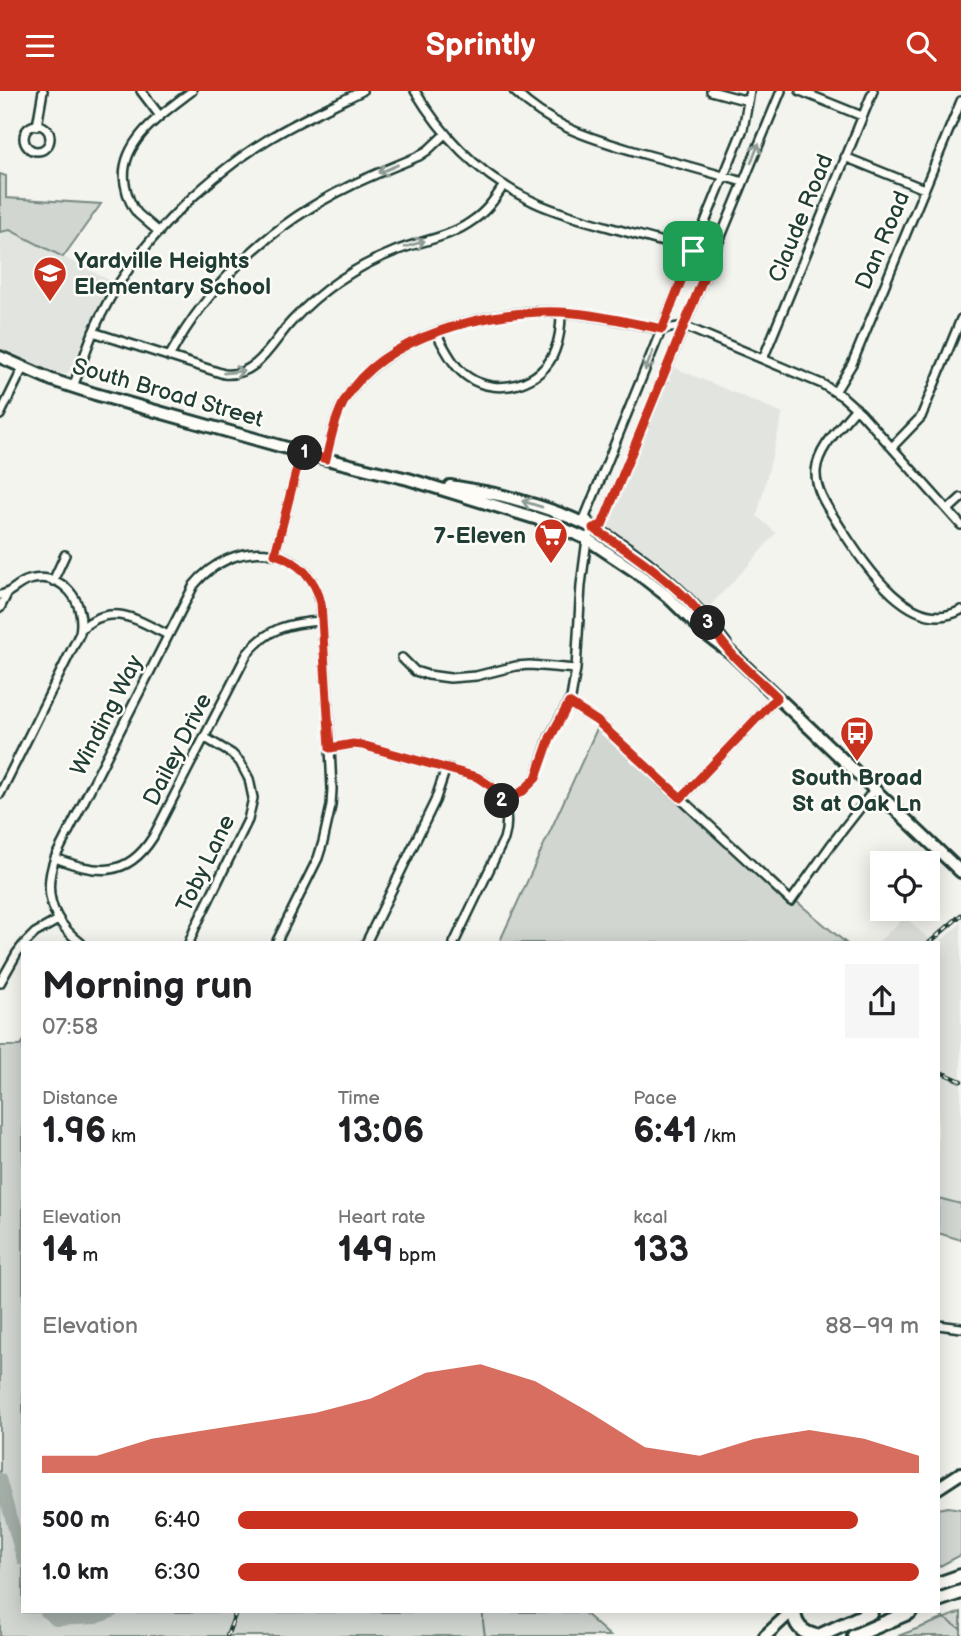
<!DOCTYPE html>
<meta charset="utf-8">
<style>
body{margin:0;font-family:"Balsamiq Sans",sans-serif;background:#f6f6f6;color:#202124;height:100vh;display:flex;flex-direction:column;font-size:26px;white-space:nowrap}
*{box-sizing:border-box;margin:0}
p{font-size:23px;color:#757577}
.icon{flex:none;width:38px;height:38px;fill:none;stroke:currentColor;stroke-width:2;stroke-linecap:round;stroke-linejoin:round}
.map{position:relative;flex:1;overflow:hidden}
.panel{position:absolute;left:21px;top:850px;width:919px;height:672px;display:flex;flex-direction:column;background:#fff;border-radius:0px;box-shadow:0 4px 18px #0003}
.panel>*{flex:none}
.controls{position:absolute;left:870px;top:760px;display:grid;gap:14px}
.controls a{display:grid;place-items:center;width:70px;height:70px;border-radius:0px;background:#fff;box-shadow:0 4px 18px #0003;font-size:35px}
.pin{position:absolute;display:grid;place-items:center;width:60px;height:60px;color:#fff;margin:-30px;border-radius:14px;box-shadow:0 4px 10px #0006}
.km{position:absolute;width:35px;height:35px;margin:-18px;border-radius:50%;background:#222;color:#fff;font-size:19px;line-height:35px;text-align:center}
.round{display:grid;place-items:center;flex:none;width:74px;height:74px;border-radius:0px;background:#f6f6f6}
.overview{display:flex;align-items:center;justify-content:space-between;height:119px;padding:0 21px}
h1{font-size:38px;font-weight:600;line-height:52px}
.metrics{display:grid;grid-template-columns:repeat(3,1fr);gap:10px;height:119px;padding:7px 21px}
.metrics div{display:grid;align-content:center}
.metrics b{font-size:35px;font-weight:600}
.metrics small{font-size:19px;font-weight:400}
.metrics p{font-size:19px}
.chart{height:196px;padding:14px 21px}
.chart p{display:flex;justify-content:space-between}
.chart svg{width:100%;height:126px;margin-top:7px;fill:#c8321e;opacity:.7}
ul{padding:0 21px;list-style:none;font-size:23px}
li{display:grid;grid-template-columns:112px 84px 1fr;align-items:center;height:52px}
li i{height:18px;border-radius:9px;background:#c8321e}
header{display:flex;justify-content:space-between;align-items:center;height:91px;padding:0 21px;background:#c8321e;color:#fff;font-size:32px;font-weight:600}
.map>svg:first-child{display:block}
.built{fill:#e2e5df}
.green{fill:#d1d6d1;stroke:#788a82;stroke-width:2}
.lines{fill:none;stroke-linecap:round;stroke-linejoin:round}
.stream{stroke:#6e8179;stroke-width:2}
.river{stroke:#a3aea7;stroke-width:12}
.street-casing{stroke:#1f3d34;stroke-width:12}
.primary-casing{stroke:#1f3d34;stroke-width:16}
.highway-casing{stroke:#1f3d34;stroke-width:18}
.street{stroke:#fdfcf7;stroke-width:7}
.primary{stroke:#fdfcf7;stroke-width:10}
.highway{stroke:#fdfcf7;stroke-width:12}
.rail-casing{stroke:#1f3d34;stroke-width:4.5}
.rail{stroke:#fdfcf7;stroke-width:2;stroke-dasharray:5;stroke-linecap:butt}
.oneway{stroke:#8e9c96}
.route-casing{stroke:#fff;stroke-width:14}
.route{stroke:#c8321e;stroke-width:9}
.labels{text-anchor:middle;stroke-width:5;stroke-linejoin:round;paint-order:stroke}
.street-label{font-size:23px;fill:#1f3d34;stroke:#fdfcf7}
.poi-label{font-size:23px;font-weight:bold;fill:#1f3d34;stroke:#fdfcf7;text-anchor:start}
</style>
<header><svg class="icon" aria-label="menu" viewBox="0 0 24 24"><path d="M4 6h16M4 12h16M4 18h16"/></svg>Sprintly<svg class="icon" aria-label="search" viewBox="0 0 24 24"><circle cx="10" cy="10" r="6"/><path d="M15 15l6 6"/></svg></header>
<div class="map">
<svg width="961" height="1545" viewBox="0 0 961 1545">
<rect width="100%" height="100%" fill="#f4f4ef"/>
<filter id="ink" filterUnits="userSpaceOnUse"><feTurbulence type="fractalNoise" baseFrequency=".0143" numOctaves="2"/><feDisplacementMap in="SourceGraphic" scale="14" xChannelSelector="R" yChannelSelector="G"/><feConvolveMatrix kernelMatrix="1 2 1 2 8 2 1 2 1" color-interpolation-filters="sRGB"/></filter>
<g filter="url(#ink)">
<path class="built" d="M10,139L111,190L70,279L67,282L59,283L0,257V141Z
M668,274L783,322L757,425L776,442L747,476L701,524L687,508L593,437L602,433Z
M905,826L933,852H877Z
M961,832V1113L938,1107V852Z"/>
<path class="green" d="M0,83L6,85V107L101,113L63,166L10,139L0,141Z
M600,631L758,778L846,852H499Z
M23,951V1521H583L610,1545H0V955H20Z
M938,1107L961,1113V1149L938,1142Z
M948,1416L961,1418V1464L938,1476V1418Z
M961,1521V1545H898Z"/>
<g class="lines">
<path class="stream" d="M483,1521V1531L485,1545
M937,1521L942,1526L961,1538"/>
<path class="river" d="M0,1388L23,1469
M46,1521L56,1529L96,1527L112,1521"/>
<g class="street-casing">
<path id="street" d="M141,0L160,25
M415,0C444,48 483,87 534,111C557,122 581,128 605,135C640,145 677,154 712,166
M514,0C553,38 594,48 644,63C677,72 710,81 743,91
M711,0L748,10
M800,0L862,25
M24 47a13 13 0 1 1 26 0a13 13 0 1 1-26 0Z
M37,35L43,0
M845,66L924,98
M159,141C152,135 145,129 138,123C131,115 127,104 125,93C118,51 163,22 192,0
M93,241L224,283C258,286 272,251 292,230C320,200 355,176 393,161C419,150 449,147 472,130C486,121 495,108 504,94
M436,242C445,257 453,276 468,286C497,306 543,294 555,259C560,247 561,234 561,221
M169,266C210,191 273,132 350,95C372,84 396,75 419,65L428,59L445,43
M763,268L873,0
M73,296C82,273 89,248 100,226C134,156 201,90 267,49C297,30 330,16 362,0
M835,301L852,273L961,10
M856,317C842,335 818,356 816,380C815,402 831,421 842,439C865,474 911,546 961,519
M0,324L23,277
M892,356L921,326L961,228
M326,368C331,347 335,325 346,307C383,244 494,217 562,221C585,223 608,227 631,232C641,234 652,237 662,238C669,238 677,236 684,235L822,293L843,306L861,322L961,434
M948,419L961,407
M591,433L585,426L743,38L750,0
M593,437L602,434L781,0
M275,463L301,361
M53,490L65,464
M0,504C11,503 17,492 29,489C63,480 86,510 80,542L0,703
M0,517L7,503
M81,538C112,510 137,529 168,544
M402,567L415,580L428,584L450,587L476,585L516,575L530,574L576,578
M568,612L597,630L791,810L831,754L874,699
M330,657L353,653L362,654L477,686C501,698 512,721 504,748L454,852
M681,707L777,606
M503,711L523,700L536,687L549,647L571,607L576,578L581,494L587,448L593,437
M55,767C95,782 126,789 153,746L247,563C269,536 289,532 322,530
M25,852L35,842L58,829
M81,852C52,830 42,802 55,767L194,494C231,448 305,448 321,512L329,636L332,698L331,715L323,751L318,767L276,852
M189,852L195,837L248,729L253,707L249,688L240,671L232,663L204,646
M366,852L435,710L446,677
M0,892L17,862L23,854
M938,1234L961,1237"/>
</g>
<g class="primary-casing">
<path id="primary" d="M0,266L52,289L95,303L326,368L408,388L548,431L587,448L635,480L667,505L707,544L730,561L961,781
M450,395C473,399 496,402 518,409C543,416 570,425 593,437C645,465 690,506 725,553
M938,1397L961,1382
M765,1545L791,1521"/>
</g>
<g class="highway-casing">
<path id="highway" d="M938,1493L961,1485
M938,1509L961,1501
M794,1521C795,1535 803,1542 816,1545
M819,1545L871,1521
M854,1545L910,1521"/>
</g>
<use href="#street" class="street"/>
<use href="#primary" class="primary"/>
<use href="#highway" class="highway"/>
<g class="rail-casing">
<path id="rail" d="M929,852L961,824
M938,980L961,990
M227,1545L236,1521"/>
</g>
<use href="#rail" class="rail"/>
</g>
<defs><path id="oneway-shaft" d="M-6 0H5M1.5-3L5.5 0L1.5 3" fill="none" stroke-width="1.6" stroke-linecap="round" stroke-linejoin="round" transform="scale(1.75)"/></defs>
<g class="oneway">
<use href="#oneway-shaft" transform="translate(755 62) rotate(-68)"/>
<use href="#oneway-shaft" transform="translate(388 78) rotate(157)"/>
<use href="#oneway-shaft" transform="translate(415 153) rotate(-18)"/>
<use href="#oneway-shaft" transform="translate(649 270) rotate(112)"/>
<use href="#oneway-shaft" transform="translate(234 281) rotate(-6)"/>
<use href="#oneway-shaft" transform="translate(532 413) rotate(-163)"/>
</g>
</g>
<g class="lines" filter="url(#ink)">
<g class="route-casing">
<path id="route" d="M693,160L712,166L602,434L593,437C626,458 657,479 685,506C702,523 715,543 730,561C744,577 762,591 777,606L681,707L597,630L569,612L550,647L536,687L523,700L503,711L492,696L477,686L362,654L353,653L330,657L321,512C315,487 299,471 275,463L301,361L326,368C331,347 335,326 346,307C383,244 493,218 561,221C595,223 628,231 662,238Z"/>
</g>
<use href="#route" class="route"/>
</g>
<defs>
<g id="school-pin" transform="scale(1.75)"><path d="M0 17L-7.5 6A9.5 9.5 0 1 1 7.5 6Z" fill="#c8321e" stroke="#fdfcf7"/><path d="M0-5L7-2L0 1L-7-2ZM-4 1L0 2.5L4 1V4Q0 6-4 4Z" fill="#fff"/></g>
<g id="supermarket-pin" transform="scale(1.75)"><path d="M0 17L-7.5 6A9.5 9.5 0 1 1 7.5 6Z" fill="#c8321e" stroke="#fdfcf7"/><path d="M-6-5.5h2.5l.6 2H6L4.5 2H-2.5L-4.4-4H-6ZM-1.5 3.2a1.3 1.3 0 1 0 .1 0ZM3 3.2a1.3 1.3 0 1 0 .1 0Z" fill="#fff"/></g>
<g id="bus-pin" transform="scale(1.75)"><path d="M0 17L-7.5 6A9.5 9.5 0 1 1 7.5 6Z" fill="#c8321e" stroke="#fdfcf7"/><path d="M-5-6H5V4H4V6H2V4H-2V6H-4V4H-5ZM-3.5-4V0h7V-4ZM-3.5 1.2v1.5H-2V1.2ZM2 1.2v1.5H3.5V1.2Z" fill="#fff"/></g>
</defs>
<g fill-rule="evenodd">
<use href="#school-pin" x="50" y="182"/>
<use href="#supermarket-pin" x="551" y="444"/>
<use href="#bus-pin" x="857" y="642"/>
</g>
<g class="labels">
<g class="street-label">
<text transform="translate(800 127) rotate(-68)" y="8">Claude Road</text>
<text transform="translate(882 149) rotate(-67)" y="8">Dan Road</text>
<text transform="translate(168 301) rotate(16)" y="8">South Broad Street</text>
<text transform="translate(106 624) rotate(-63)" y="8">Winding Way</text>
<text transform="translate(177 658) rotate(-63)" y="8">Dailey Drive</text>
<text transform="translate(205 772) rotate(-64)" y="8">Toby Lane</text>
</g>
<g class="poi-label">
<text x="74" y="177">Yardville Heights<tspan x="74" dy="26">Elementary School</tspan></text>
<text x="526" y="452" text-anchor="end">7-Eleven</text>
<text x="857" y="694" text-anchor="middle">South Broad<tspan x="857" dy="26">St at Oak Ln</tspan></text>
</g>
</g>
</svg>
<div class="controls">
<a><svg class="icon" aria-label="locate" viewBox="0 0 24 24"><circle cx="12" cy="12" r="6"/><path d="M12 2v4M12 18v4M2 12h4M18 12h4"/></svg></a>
</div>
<div class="pin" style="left:693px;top:160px;background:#1e9e55"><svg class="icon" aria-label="arrive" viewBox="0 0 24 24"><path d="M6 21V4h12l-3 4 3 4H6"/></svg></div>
<b class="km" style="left:305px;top:362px">1</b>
<b class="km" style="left:502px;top:710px">2</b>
<b class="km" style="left:708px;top:532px">3</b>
<section class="panel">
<div class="overview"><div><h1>Morning run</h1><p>07:58</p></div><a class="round"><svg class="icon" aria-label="share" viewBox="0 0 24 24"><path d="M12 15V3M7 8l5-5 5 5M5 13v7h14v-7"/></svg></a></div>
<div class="metrics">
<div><p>Distance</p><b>1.96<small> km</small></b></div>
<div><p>Time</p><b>13:06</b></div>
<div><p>Pace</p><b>6:41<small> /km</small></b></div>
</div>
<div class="metrics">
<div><p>Elevation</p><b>14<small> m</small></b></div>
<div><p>Heart rate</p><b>149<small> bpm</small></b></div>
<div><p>kcal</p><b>133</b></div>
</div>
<div class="chart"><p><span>Elevation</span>88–99 m</p>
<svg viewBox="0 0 160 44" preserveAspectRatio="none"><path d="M0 44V38L10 38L20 32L30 29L40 26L50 23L60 18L70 9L80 6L90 12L100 23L110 35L120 38L130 32L140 29L150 32L160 38V44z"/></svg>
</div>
<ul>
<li><b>500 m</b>6:40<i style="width:91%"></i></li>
<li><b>1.0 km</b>6:30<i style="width:100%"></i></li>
</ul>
</section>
</div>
